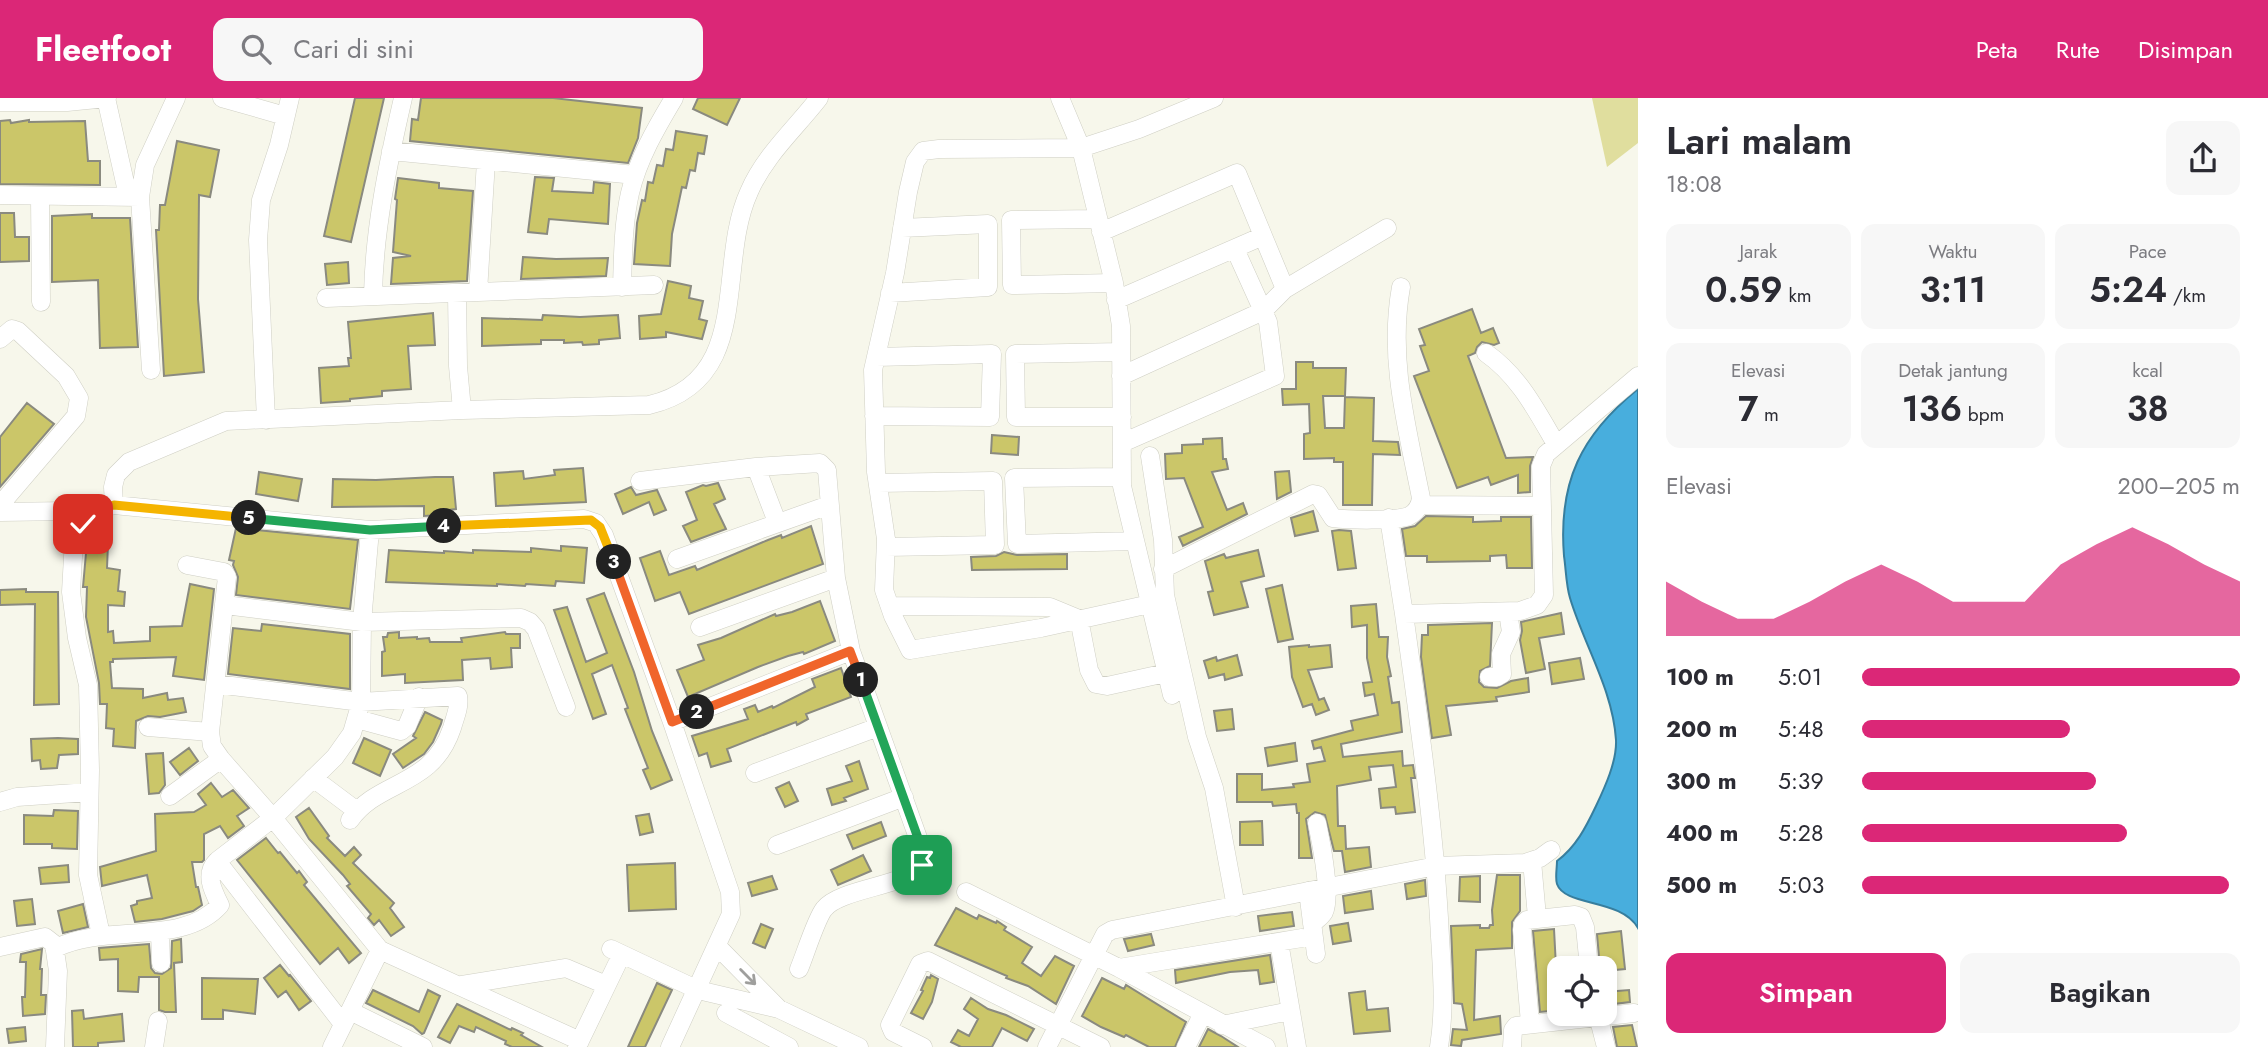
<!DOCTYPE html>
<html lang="id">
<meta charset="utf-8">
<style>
body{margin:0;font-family:Jost,sans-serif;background:#f7f7f7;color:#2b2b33;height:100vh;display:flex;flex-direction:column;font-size:26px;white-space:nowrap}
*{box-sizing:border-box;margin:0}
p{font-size:23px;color:#7c7c81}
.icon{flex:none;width:38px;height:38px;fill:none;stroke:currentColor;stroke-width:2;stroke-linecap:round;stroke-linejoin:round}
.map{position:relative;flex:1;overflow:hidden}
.panel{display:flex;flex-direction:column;background:#fff;width:630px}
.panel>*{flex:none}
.buttons{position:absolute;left:1547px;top:858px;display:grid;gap:14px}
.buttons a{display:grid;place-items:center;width:70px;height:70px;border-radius:14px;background:#fff;box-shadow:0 4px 10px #0003;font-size:35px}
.pin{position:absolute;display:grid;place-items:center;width:60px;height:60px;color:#fff;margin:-30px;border-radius:14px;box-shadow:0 4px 10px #0006}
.km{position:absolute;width:35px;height:35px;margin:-18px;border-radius:50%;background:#222;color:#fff;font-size:19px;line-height:35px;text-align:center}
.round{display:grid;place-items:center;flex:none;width:74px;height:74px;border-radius:14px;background:#f7f7f7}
.summary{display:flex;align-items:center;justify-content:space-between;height:119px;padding:0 28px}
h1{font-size:38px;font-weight:600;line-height:52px}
.figures{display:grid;grid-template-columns:repeat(3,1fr);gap:10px;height:119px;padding:7px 28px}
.figures div{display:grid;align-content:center;border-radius:14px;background:#f7f7f7;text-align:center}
.figures b{font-size:35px;font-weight:600}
.figures small{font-size:19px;font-weight:400}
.figures p{font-size:19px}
.chart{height:196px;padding:14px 28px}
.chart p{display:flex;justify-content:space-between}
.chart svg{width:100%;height:126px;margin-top:7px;fill:#db2777;opacity:.7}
.primary-button{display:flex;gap:14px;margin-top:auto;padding:14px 28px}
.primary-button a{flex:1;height:80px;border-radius:14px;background:#db2777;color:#fff;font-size:28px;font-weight:600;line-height:80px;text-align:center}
.primary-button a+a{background:#f7f7f7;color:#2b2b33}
ul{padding:0 28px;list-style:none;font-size:23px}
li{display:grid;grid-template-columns:112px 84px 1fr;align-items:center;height:52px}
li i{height:18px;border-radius:9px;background:#db2777}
header{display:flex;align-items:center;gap:42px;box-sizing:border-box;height:98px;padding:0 35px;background:#db2777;color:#fff}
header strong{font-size:33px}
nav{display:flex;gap:38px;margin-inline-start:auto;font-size:24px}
.search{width:490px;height:63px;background:#f7f7f7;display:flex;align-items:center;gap:18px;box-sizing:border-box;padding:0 24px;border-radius:14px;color:#7c7c81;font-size:26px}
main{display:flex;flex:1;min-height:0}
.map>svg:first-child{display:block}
.green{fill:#e0de9e}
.water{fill:#48aedd;stroke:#377e9e;stroke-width:2}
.building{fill:#cbc669;stroke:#8a8a7f;stroke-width:2}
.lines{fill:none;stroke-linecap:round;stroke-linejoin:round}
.minor-casing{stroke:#cfcfc4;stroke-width:19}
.minor{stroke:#fff;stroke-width:18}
.oneway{stroke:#9f9f9d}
.split-1-casing{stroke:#fff;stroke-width:14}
.split-2-casing{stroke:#fff;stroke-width:14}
.split-3-casing{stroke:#fff;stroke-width:14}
.split-4-casing{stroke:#fff;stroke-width:14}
.split-5-casing{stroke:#fff;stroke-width:14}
.split-6-casing{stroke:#fff;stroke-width:14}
.split-1{stroke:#22a559;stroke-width:9}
.split-2{stroke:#f0652b;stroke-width:9}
.split-3{stroke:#f0652b;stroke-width:9}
.split-4{stroke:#f5b400;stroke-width:9}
.split-5{stroke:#22a559;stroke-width:9}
.split-6{stroke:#f5b400;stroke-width:9}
</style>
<header>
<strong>Fleetfoot</strong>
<div class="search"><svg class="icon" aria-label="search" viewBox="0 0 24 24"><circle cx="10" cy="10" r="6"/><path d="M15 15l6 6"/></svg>Cari di sini</div>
<nav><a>Peta</a><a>Rute</a><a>Disimpan</a></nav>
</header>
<main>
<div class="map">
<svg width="1638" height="949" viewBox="0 0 1638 949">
<rect width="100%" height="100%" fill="#f7f7eb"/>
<path class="green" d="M1592,0H1638V45L1607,69Z"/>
<path class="water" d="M1638,291V830C1621,800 1565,809 1557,786C1555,780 1557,770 1557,763C1576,749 1586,729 1596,708C1605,689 1617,663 1616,642C1613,592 1584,547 1570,500C1566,487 1566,471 1564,458C1558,384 1581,337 1638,291Z"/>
<path class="building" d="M355,0H384L351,144L324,138Z
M421,0H553L642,10L638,40L628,65L410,43L412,21L418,22Z
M698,0H740L727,27L693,11Z
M10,22L11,25L29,22V24L85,23L88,63H100V87L0,86V23Z
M676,33L707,38L704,56L698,55L695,73L690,72L686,90L682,89L672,136L670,168L634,166L637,125L642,102L645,103L648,84L653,85L657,67L663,68L666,51L673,52Z
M177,43L219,52L210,99L199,97L198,201L204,274L164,278L156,132H159L160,107H165Z
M535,79L554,80L552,93L593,95L594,84L610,86L608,126L549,121L547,136L528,134Z
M398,80L439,85V90L473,93L467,183L391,186L393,160L411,158L393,154L397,102L395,101Z
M0,115H14L15,139H29V163L0,164Z
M92,116V120H130L138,249L100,250L98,182L52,184V118Z
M523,159L556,161L608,160L606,178L521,181Z
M348,164L349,185L327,187L325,166Z
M668,183L691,188L689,200L703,203L699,221L707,223L702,241L666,234V239L640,241L639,218L661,216Z
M1472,211L1481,235L1493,230L1499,245L1494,247L1482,244L1477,249L1475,255L1468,258L1506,360L1533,359L1530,368V394L1518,395V377L1491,387L1488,379L1457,390L1414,278L1429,273L1420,248L1425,247L1419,231Z
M433,215L435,247L408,248L411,291L382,293V298L350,301V303L321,305L319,270L349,268L348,260H351L348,224Z
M543,217L580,219L618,217L620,240L599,242V246L583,247L582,244L564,245V242H541V246L482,248V220L542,222Z
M1296,264H1313V270H1346L1345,298H1323L1325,330H1344L1345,299L1374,300L1373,343L1398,344L1400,357L1373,356L1372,407H1343V364H1334V360L1304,361V336L1310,335L1309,306L1283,307L1282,291H1296Z
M27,305L54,326L0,389V339Z
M992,337L1019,339L1018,357L991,355Z
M1222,340L1223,361H1226L1228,371L1212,374L1227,412L1243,405L1247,416L1183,448L1179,439L1203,429L1184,380L1166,381L1165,356L1182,355V347L1203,346V341Z
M583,370L586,404L496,408L494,375L523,373L524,381L555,377L554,372Z
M1289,373L1291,394L1277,401L1275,374Z
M259,374L302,381L298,403L256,396Z
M435,379H453L456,411L439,413V417L424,418V408L332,409L333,381L376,382Z
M718,385L725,401L714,406L726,431L691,444L683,428L697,422L686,394L703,387L706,388Z
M631,389L636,397L657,392L666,412L654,417L649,404L623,416L615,396Z
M1313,413L1318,433L1295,438L1291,420Z
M1426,418L1473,419V424L1501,423V419H1531L1532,470H1507L1506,457L1490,458V463L1427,464V458H1406L1402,431L1415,428Z
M811,428L823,466L689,516L680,494L655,503L640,460L660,453L669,477L695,468L697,472L768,442L781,437L782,440Z
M236,430L358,442L350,511L236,497L238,479L233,467L234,463L229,462Z
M1339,432L1351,433L1356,470L1338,472L1332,433Z
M87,444L108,446L107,470L120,472L118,493L125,494L124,508L108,507V534L113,533L114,545L150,543V529L182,528L190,486L214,491L204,582L173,578L176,559L113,561V564H110L112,590L143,591V600L167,595L168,602L183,600L186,614L160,619L148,618L136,623L135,650L113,648L114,631L106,630L107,606H100L99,585L86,519L87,489H83Z
M561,448L587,450L584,485L556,483L555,488L526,486L525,488L497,486V488L386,484L389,452L444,455V453L473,455V452L531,454V450L561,453Z
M1258,452L1264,478L1241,484L1248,509L1214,517L1208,494L1213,493L1205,463L1224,456L1226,460Z
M1004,454L1017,457L1067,456V471L972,472L971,459L996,458Z
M1282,487L1293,541L1278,544L1266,491Z
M26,491V494H58L59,606L34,607L35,506L0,507V492Z
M604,495L634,574L652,633L672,682L651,691L643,672L648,670L625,611L628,610L612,567L592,576L606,616L593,621L554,512L567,509L586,564L607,555L587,501Z
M820,503L835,543L804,556L803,554L788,558L758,569L688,599L677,572L704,562L698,547L721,540L775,516L776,518L792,514Z
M1376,506L1379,539H1388L1387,559L1391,578L1388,579L1392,605L1399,604L1402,634L1341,646L1343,659L1402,653L1403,668L1413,667L1415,680H1411L1415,714L1396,716L1395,709L1381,710L1379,691L1396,689L1393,667L1369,669L1371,682L1337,688L1338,728H1345L1346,751L1369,749L1371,769L1345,774L1342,753H1334L1325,717L1315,714L1306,721L1312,760H1299V715H1297L1296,706L1273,708L1272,704H1237V676H1262V692L1294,689L1293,686L1310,684L1307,666L1325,663L1321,649L1314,651L1312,643L1353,632L1351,623L1378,617L1374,596L1365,598L1363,585L1372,584L1367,560V527L1352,529L1351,508Z
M1561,515L1564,536L1539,540L1545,571L1526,575L1520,542L1522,533L1521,524Z
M1492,525L1490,568L1480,573L1479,584L1484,589L1497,590L1511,583L1528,580L1529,594L1496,599L1497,603L1446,608L1451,637L1432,640L1421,559L1422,537H1428V527Z
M262,526L350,536V591L228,576L233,530L261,533Z
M399,534V540L417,539V541L429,540L430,544H462L461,540L505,534L506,536H520V550H511L512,569L491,571L490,560L462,562L463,582L405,585V576L382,578V554L385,553L383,539H387L388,535Z
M1309,547V549L1330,547L1332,569L1308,572L1319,602L1324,600L1329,612L1316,617L1312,606L1303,609L1292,579L1289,549Z
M1237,557L1242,577L1225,582L1224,576L1209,580L1204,563L1216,559L1217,563Z
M1580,560L1584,581L1552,586L1549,565Z
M841,570L851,599L806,616L808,621L797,627L796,624L727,651L731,663L711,669L707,655L699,658L692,638L748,621L744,611L755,607L758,614L772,608L773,610L815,589L812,581Z
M1232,611L1234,631L1217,633L1214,613Z
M425,614L442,622L441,626L433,644L424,656L403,670L393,656L416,640L413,638Z
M58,640L78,641V656L59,657L57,670L41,671L40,662L32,663L31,641Z
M364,640L391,652L380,678L353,665Z
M1295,645L1297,663L1268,668L1265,650Z
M189,650L198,663L180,677L170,664Z
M163,655L165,687L159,695L149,696L146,656Z
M859,663L868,691L844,700L846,703L832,707L827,691L852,683L846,668Z
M789,684L798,703L785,709L776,690Z
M211,685L222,699L233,692L249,710L237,718L244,728L228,740L220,728L204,736V762L202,764H192L196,789H198L202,807L193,813L162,821L135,824L131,808L137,806V803L152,800L147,777L102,788L100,769L156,753L155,716L194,714L206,707L198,696Z
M309,710L329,738L327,740L345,758L354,749L361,757L353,765L394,805L390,810L404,829L391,838L379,822L374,827L368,820L371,816L347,788L350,786L343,777L309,741L296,719Z
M54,712L78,713L77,751L52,750V746H24V717L53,718Z
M649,716L653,734L640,737L636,718Z
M1262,723L1263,747H1240V724Z
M881,724L886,738L853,751L847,737Z
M266,740L278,755L280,754L297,775L299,773L307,784L304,787L361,855L349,865L338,850L320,866L237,762Z
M863,757L871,773L838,787L831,772Z
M675,765L676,811L629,813L627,767Z
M68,767L69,784L41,786L39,770Z
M1497,777H1520V813L1512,824V850L1476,852L1474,922L1500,918L1501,936L1462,942L1461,948L1451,947L1453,931L1467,932L1462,906L1454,905L1451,828L1480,827V830H1489L1490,827H1493L1492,812Z
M772,778L777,791L752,798L748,785Z
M1480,778V804L1459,803L1460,779Z
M1425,782L1426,798L1407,801L1405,786Z
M1371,793L1373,811L1345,815L1343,798Z
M32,801L35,826L17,828L14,803Z
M83,806L88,829L63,835L58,813Z
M956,810L977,821L979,817L996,825L997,823L1006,829L1004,832L1032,849L1022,865L1041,878L1055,858L1074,868L1056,906L1028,888L1006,880L1007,878L935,847Z
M1292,814L1294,828L1260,833L1258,818Z
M1348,825L1351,843L1333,846L1330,828Z
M761,826L773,831L765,850L753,845Z
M1554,831L1556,869H1559V912L1540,914L1533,833Z
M1621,833L1625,871L1605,873V870H1600L1597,836Z
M1151,836L1154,847L1128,853L1124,841Z
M181,841L182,864L174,865L176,914H165L159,912V879H139L138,894L118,893V861L100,862L99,850L149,846L151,870L155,875L162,876L171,870L172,843Z
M42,851L40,871H42L41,897H46L45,916L23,918L22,899H25L26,864H20L21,856Z
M1270,857L1274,884L1260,886L1258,872L1230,874L1176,885L1175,872Z
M280,867L289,878L290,877L311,903L299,912L286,893L278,899L264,880Z
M931,877L938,881L932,904L923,921L911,915L923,893L921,892L927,879L930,880Z
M202,880L258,881L255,916L223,912V921H202Z
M1102,880L1124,891L1126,887L1186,924L1175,949H1149L1126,937L1124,939L1101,929L1082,918Z
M657,885L672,892L645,949H628Z
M373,892L419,914L428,892L440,898L424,935L422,936L413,928L366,905Z
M1629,892L1630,904L1605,907V894Z
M1365,893L1367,912L1388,910L1390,933L1354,936L1349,895Z
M971,900L988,911L1006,917L1034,931L1027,943L1002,930L992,949H961L951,944L958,932L969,938L978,921L964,911Z
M457,906L511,932L512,930L523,935L521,937L542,949H512L505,946L506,943L476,929L474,934L459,928L450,945L438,939Z
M83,912L84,921L122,916L124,943L98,945V949H73L72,913Z
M1632,927L1637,949H1617L1613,929Z
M25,929L26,943L9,945L7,931Z
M1208,931L1221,938L1238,949H1199Z"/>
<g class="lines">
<g class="minor-casing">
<path id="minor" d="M106,0L128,98
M222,0L285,18
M1060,0L1081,50L1114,185L1121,228L1122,388L1172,597
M0,4H67L107,0
M391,53L635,77
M0,97L140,99
M40,99L41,204
M1098,121L1011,122L1012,187L1114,185
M1101,134L1237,75L1285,191L1387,130
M622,189C623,157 623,126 630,95C638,61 656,30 674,0
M478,194L486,63
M457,195L458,268L462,312
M890,195L988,189V126L902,130
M373,198C374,132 388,65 403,0
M326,200L654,187
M1116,202L1263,138
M0,241L12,231L18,233L66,278L79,300L76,318L0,407
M1121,254L1015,256L1016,319H1122
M1486,255C1519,278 1536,312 1556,346
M151,272L140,99L145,67L176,0
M1121,278L1263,213L1285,191
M874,318L990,319L992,256L876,259
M266,322L258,142L261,102L279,47L290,0
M1122,345L1275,278L1268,224L1235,151
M1150,358L1163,442L1165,497L1197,639L1214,690L1236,809
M756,369L777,424
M1122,379L1014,380L1017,446L1135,443
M640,383L756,369L820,365L827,372L836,480L851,553L922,751C923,756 925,761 922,767C909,788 840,790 824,811C816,821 805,857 799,871
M878,385L993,383L995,447L886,449
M114,407L113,389L116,377L129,364L226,323L462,312L649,307C755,282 715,168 749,94C765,57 795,31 819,0
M1420,407L1542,408
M0,414L68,413L94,417L103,410L114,407L370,432L584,421L596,425L604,437L672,624L730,794L731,816L670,949
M94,417L77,434L74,441L71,494L77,540L88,587L90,672L88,777L101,837
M1389,420L1404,516
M677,461L829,407
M187,467L224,474L227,479L210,634L212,648L221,661L273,720L380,852L580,943
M1163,471L1313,396L1318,397L1333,420C1348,422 1396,423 1409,418C1417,414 1420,408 1421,400C1407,329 1388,261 1401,189
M1150,506L1041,530L910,552L893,518L884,492L886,441L876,374L873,272L895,175L908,94L915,64L923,53L939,51L1081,50L1139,31L1214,0
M225,507L362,524L521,520L530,524L536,531L566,609
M890,508L1050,509L1079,521L1089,572L1096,586L1107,588L1166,575
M700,529L836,480
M1489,579H1497L1502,576L1501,556L1511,534L1508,514
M216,586L361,604L458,598C460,609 455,619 452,630C432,690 379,681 350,722
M357,621L401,633L407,628L419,599
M672,624L851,553
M148,629L210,634
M755,675L878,629
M313,680L357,713
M170,698L221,661
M0,704L17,699L89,694
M777,747L904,699
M1532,763L1537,819
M1308,793L1316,856
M966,794L1119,870L1266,949
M1312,826C1316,822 1321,819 1324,814C1332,797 1321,744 1317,725
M160,833L161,865
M1279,844L1297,949
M717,848L779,911
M0,849L45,839L54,846L58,873L55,949
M56,850C106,825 183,849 220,807C213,793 204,776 217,763
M611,851L698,892L779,911L859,949
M1119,870L1302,840
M462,887L566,870L606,887
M350,913L423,949
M726,915L789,949
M1598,918L1606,949
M1530,925L1522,832L1523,826L1527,822L1575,817L1581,819L1585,829L1589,870
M343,926L217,763L273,720L335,659L352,635L361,604L362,524L370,432
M1222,927L1290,913
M154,949L158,923
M332,949L380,852
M577,949L617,866
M923,949L893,934L890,927L920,866L928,863L1101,949
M1047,949L1105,836L1112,832L1436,768L1525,765L1540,760L1551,752
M1186,949L1202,917
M1439,949C1446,906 1441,863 1439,820C1433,718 1418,617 1404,516L1520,513L1537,507L1544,497L1541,368L1546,356L1638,278
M1512,949L1513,932L1516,928L1634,915"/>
</g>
<use href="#minor" class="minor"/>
</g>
<defs><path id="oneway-shaft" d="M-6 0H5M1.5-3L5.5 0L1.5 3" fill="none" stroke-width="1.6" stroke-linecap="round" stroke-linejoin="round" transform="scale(1.75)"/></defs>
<use class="oneway" href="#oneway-shaft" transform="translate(748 879) rotate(45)"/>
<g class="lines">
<g class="split-1-casing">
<path id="split-1" d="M861,582L922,751L924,761L922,767"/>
</g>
<g class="split-2-casing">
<path id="split-2" d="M697,614L850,553L861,582"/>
</g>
<g class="split-3-casing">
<path id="split-3" d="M614,464L672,624L697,614"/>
</g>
<g class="split-4-casing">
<path id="split-4" d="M444,428L591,422L600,429L614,464"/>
</g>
<g class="split-5-casing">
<path id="split-5" d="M249,420L370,432L444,428"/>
</g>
<g class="split-6-casing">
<path id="split-6" d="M83,426L103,410L114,407L249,420"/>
</g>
<use href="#split-1" class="split-1"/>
<use href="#split-2" class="split-2"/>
<use href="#split-3" class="split-3"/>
<use href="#split-4" class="split-4"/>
<use href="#split-5" class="split-5"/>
<use href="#split-6" class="split-6"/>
</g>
</svg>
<div class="buttons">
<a><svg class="icon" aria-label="locate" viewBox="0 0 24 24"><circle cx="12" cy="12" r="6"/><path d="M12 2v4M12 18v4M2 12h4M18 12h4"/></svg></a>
</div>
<div class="pin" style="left:922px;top:767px;background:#1e9e55"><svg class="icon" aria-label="arrive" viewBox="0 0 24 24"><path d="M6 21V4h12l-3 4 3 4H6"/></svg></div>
<div class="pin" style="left:83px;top:426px;background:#d93025"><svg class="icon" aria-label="check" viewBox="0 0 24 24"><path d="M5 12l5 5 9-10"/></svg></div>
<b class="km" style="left:861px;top:582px">1</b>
<b class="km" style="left:697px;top:614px">2</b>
<b class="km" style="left:614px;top:464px">3</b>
<b class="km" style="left:444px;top:428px">4</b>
<b class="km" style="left:249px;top:420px">5</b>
</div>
<section class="panel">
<div class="summary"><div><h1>Lari malam</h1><p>18:08</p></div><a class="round"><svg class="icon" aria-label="share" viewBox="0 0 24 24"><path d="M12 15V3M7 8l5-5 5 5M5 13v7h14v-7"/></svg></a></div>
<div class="figures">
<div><p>Jarak</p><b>0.59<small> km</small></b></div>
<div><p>Waktu</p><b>3:11</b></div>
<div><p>Pace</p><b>5:24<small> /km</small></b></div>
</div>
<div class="figures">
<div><p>Elevasi</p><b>7<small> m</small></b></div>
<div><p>Detak jantung</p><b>136<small> bpm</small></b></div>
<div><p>kcal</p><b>38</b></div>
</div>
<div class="chart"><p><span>Elevasi</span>200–205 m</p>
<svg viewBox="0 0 160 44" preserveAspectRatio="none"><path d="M0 44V25L10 32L20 38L30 38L40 32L50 25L60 19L70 25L80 32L90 32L100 32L110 19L120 12L130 6L140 12L150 19L160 25V44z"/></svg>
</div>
<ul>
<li><b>100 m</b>5:01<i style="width:100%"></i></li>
<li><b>200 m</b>5:48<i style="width:55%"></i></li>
<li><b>300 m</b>5:39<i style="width:62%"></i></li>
<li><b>400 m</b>5:28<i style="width:70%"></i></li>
<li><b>500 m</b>5:03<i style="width:97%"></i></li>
</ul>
<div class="primary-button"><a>Simpan</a><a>Bagikan</a></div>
</section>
</main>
